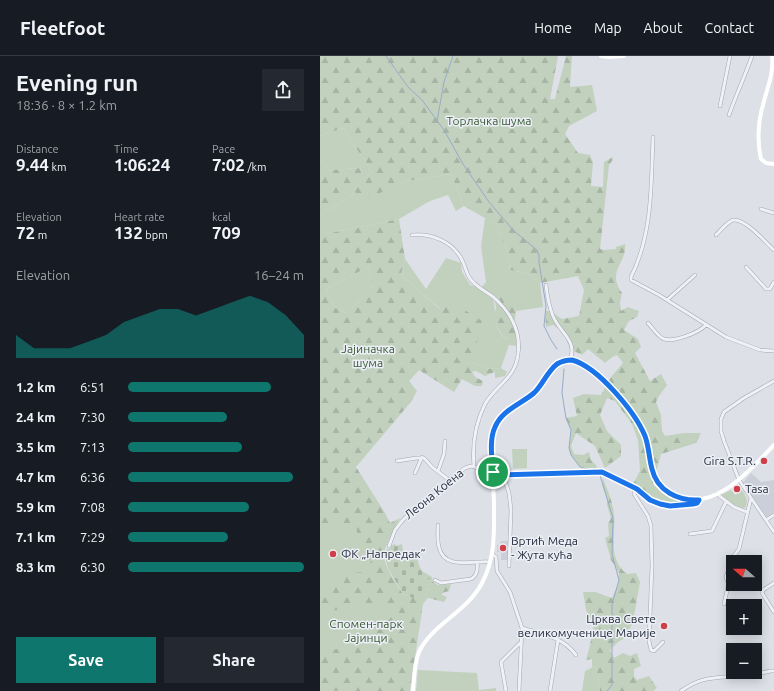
<!DOCTYPE html>
<meta charset="utf-8">
<style>
body{margin:0;font-family:Ubuntu,sans-serif;background:#242831;color:#f1f3f6;height:100vh;display:flex;flex-direction:column;font-size:15px;white-space:nowrap}
*{box-sizing:border-box;margin:0}
p{font-size:13px;color:#9ea1a6}
.icon{flex:none;width:22px;height:22px;fill:none;stroke:currentColor;stroke-width:2;stroke-linecap:round;stroke-linejoin:round}
.map{position:relative;flex:1;overflow:hidden}
.drawer{display:flex;flex-direction:column;background:#171b24;width:320px}
.drawer>*{flex:none}
.needle{width:26px;rotate:290deg}
.buttons{position:absolute;left:406px;top:499px;display:grid;gap:8px}
.buttons a{display:grid;place-items:center;width:36px;height:36px;border-radius:0px;background:#171b24;box-shadow:0 2px 10px #0003;font-size:20px}
.pin{position:absolute;display:grid;place-items:center;width:34px;height:34px;color:#fff;margin:-17px;border:2px solid #fff;border-radius:50%;box-shadow:0 1px 4px #0007}
.round{display:grid;place-items:center;flex:none;width:42px;height:42px;border-radius:0px;background:#242831}
.headline{display:flex;align-items:center;justify-content:space-between;height:68px;padding:0 16px}
h1{font-size:22px;font-weight:700;line-height:30px}
.figures{display:grid;grid-template-columns:repeat(3,1fr);gap:6px;height:68px;padding:4px 16px}
.figures div{display:grid;align-content:center}
.figures b{font-size:17px;font-weight:700}
.figures small{font-size:11px;font-weight:400}
.figures p{font-size:11px}
.chart{height:112px;padding:8px 16px}
.chart p{display:flex;justify-content:space-between}
.chart svg{width:100%;height:72px;margin-top:4px;fill:#0f766e;opacity:.7}
.cta{display:flex;gap:8px;margin-top:auto;padding:8px 16px}
.cta a{flex:1;height:46px;border-radius:0px;background:#0f766e;color:#fff;font-size:16px;font-weight:700;line-height:46px;text-align:center}
.cta a+a{background:#242831;color:#f1f3f6}
ul{padding:0 16px;list-style:none;font-size:13px}
li{display:grid;grid-template-columns:64px 48px 1fr;align-items:center;height:30px}
li i{height:10px;border-radius:5px;background:#0f766e}
header{display:flex;align-items:center;gap:24px;box-sizing:border-box;height:56px;padding:0 20px;background:#171b24;border-bottom:1px solid #363941}
header strong{font-size:19px}
nav{display:flex;gap:22px;margin-inline-start:auto;font-size:14px}
main{display:flex;flex:1;min-height:0}
.map>svg:first-child{display:block}
.built{fill:#cbcfd9}
.green{fill:#c1d1be}
.forest{fill:url(#forest-firs);fill-rule:evenodd}
.cemetery{fill:url(#cemetery-stones)}
.lines{fill:none;stroke-linecap:round;stroke-linejoin:round}
.stream{stroke:#97abc8;stroke-width:1}
.street-casing{stroke:#a2a7b1;stroke-width:4}
.street{stroke:#f0f1f6;stroke-width:3}
.secondary{stroke:#fff;stroke-width:4}
.route-casing{stroke:#fff;stroke-width:8}
.route{stroke:#1a73e8;stroke-width:5}
.poi-dot{fill:#cf3f49;stroke:#eceff5;stroke-width:1.5}
.labels{text-anchor:middle;stroke-width:3;stroke-linejoin:round;paint-order:stroke}
.park-label{font-size:12px;fill:#385a34;stroke:#eceff5}
.poi-label{font-size:12px;fill:#262d3e;stroke:#eceff5;text-anchor:start}
.street-label{font-size:12px;fill:#262d3e;stroke:#eceff5}
</style>
<header>
<strong>Fleetfoot</strong>
<nav><a>Home</a><a>Map</a><a>About</a><a>Contact</a></nav>
</header>
<main>
<section class="drawer">
<div class="headline"><div><h1>Evening run</h1><p>18:36 · 8 × 1.2 km</p></div><a class="round"><svg class="icon" aria-label="share" viewBox="0 0 24 24"><path d="M12 15V3M7 8l5-5 5 5M5 13v7h14v-7"/></svg></a></div>
<div class="figures">
<div><p>Distance</p><b>9.44<small> km</small></b></div>
<div><p>Time</p><b>1:06:24</b></div>
<div><p>Pace</p><b>7:02<small> /km</small></b></div>
</div>
<div class="figures">
<div><p>Elevation</p><b>72<small> m</small></b></div>
<div><p>Heart rate</p><b>132<small> bpm</small></b></div>
<div><p>kcal</p><b>709</b></div>
</div>
<div class="chart"><p><span>Elevation</span>16–24 m</p>
<svg viewBox="0 0 160 44" preserveAspectRatio="none"><path d="M0 44V30L10 38L20 38L30 38L40 34L50 30L60 22L70 18L80 14L90 14L100 18L110 14L120 10L130 6L140 10L150 18L160 30V44z"/></svg>
</div>
<ul>
<li><b>1.2 km</b>6:51<i style="width:81%"></i></li>
<li><b>2.4 km</b>7:30<i style="width:56%"></i></li>
<li><b>3.5 km</b>7:13<i style="width:65%"></i></li>
<li><b>4.7 km</b>6:36<i style="width:94%"></i></li>
<li><b>5.9 km</b>7:08<i style="width:69%"></i></li>
<li><b>7.1 km</b>7:29<i style="width:57%"></i></li>
<li><b>8.3 km</b>6:30<i style="width:100%"></i></li>
</ul>
<div class="cta"><a>Save</a><a>Share</a></div>
</section>
<div class="map">
<svg width="454" height="635" viewBox="0 0 454 635">
<defs>
<pattern id="forest-firs" width="22" height="20" patternUnits="userSpaceOnUse"><rect width="22" height="20" fill="#c1d1be"/><path d="M5 1l3.5 6h-7zM16 11l3.5 6h-7z" fill="#a6b4a4"/></pattern>
<pattern id="cemetery-stones" width="16" height="16" patternUnits="userSpaceOnUse"><rect width="16" height="16" fill="#c1d1be"/><path d="M2 7V4a2 2 0 0 1 4 0v3zM10 15v-3a2 2 0 0 1 4 0v3z" fill="#a6b4a4"/></pattern>
</defs>
<rect width="100%" height="100%" fill="#dde0e7"/>
<path class="built" d="M431,417L441,426L454,424V456L447,461L422,428Z
M181,485H190L189,504H181V496H177V489H180Z"/>
<path class="green" d="M23,72L52,116L44,122L40,112L10,114L0,105V80Z
M131,118L144,150L136,155L128,139L110,145L79,163L5,178L0,172V159L14,151L35,136H61L87,125Z
M165,162L175,168L187,194L190,214L207,217L220,227L223,251L196,255L194,245L173,242C177,257 172,277 189,284V289L181,312L169,313L152,307L126,243L121,253L99,235L81,218L85,203L106,233L126,202L141,207L142,216L150,229L161,232L166,226L161,190Z
M48,211L53,232L26,257L14,251L6,233Z
M0,373L61,502L96,562L0,635Z
M207,393V412L193,413L192,393Z
M411,434L415,439L422,434C426,441 429,445 425,452C415,452 408,445 401,439Z
M275,610L280,628V635H262L265,615Z
M98,614L157,617L159,634L176,632V635H96Z"/>
<path class="forest" d="M0,0H238L230,43H235L246,0H252L250,31L272,29L277,55L249,70L245,78L258,97L270,99L273,106L271,130L283,131L284,106L293,101L292,105L289,109L280,193L284,194L296,193V191L305,188C307,208 286,214 302,237L300,246L301,255L308,251L319,255L317,261L309,265L304,274L318,283L321,291L315,297L330,325L341,318L347,329L339,340L336,346L341,359L342,375L345,380L364,377H381L376,387L341,398L333,428C344,439 349,445 366,446V448C343,449 330,442 313,428L320,415L318,384L312,368L295,345L287,342L280,359L287,375L301,389V400L285,412L275,390L256,377L251,390L254,398L263,399L269,396L271,404L276,409L277,413L260,411L251,399L249,392L251,374L246,362L257,360L253,342L264,338L281,339L291,321L303,307L297,299L292,301L285,307L268,293L262,299L250,293L244,276L233,269L226,271L225,255H230L242,263L259,260L264,234L258,220L220,227L207,217L190,214L187,194L175,168L144,150L131,118L87,125L44,144L35,136L14,151L0,159V105L10,114L40,112L44,122L52,116L23,72L0,80Z
M79,163L85,203L81,218L99,235L120,253L126,242L162,265L152,307L169,313L181,312L187,316L185,320L175,322V316L165,320L156,315L152,316L155,321L163,325L162,330H155L142,323L134,336L99,314L89,325L97,335L90,347L36,411L65,457L70,467L80,462C76,470 64,491 64,499C64,511 77,528 83,538L101,544L110,533L102,532L99,526L105,521L118,529L131,528L129,535L122,537V539L127,541L124,546L108,542L103,548L90,635H0V598L46,584L45,574L68,555L69,550L65,546L52,550L0,556V531L34,517L49,515L51,504L43,503L35,467L0,475V172L5,178ZM48,211L53,232L26,257L14,251L6,233Z
M174,232L187,235L194,245L196,255L194,269L196,277V290L189,289V284C180,280 176,270 175,260C174,257 176,254 176,251C175,243 172,240 174,232Z
M283,422C287,433 293,446 294,459C296,479 287,503 307,518L316,517L320,526L313,566L305,582L298,586L290,594L294,602L303,597L310,600L317,597L321,610L314,613V620L317,624L329,620L337,632L333,635H280V628L275,610L272,611V603L266,604L270,589L274,568L266,554L263,536H275L292,542L298,529L299,517L291,504L285,482L289,480L288,468L291,462L287,449V442L282,429Z"/>
<path class="cemetery" d="M75,488L76,490L82,488L84,501H97L99,509L102,515L112,521L113,526L105,521L99,526L103,532L110,533L101,545L83,538L68,512L64,498H65V494L71,492V490Z"/>
<g class="lines">
<path class="stream" d="M66,0L88,31L102,44L124,74L143,108L169,146L194,175L217,194L219,199V206L226,250L224,270L231,284L237,293
M117,65L124,26L133,0
M244,313L242,337L246,362L251,374L249,392L251,399L260,411L276,415
M279,416L293,462L292,498L299,524L292,548V629L287,635"/>
<g class="street-casing">
<path id="street" d="M400,50L410,0
M409,59C416,39 425,20 432,0
M333,81C331,128 333,177 311,221V224L339,239L406,281L440,294L454,295
M441,153L454,157
M92,179C112,177 133,186 142,204C145,210 146,216 149,221C154,230 164,234 172,240C180,246 189,257 193,266C201,282 201,306 189,320C181,330 171,337 165,348C155,368 152,388 154,410
M396,179C400,175 407,166 413,164C425,162 446,187 454,194
M426,211L446,233H450L454,226
M226,229C227,239 229,250 233,260C239,276 258,284 250,304
M347,244L375,219
M328,267C332,271 338,281 344,283C355,286 378,277 386,269
M454,325L424,342L404,356L401,363V375L404,385L419,424L454,476
M77,405L97,402H104L112,411L129,424
M118,415L124,398L125,385
M95,417L102,401
M183,419L189,437L191,454L189,510
M315,432L314,438L328,460L331,470L332,510L329,585L331,594L334,595L343,586
M397,438L414,451L427,456
M446,464L454,459
M118,469C118,476 117,484 119,491C124,515 154,504 170,506
M370,478L392,475L406,446
M69,490L75,474L82,465L89,458L112,443L129,424L145,412L151,410L183,419L282,416L317,433L330,444L340,448L350,450L373,448L377,447L379,444
M172,498L176,501L177,515L190,536L202,572L199,635
M115,524L121,527L151,523C157,520 158,512 157,506
M413,527L407,524L406,521L413,501L419,493L431,442
M454,527L443,534L442,537L454,556
M418,528H419
M404,548L409,526
M202,572C222,578 243,581 256,599
M186,635L181,606L201,586
M230,635L238,584
M361,635C382,620 395,622 420,620C431,619 441,617 451,615H454"/>
</g>
<use href="#street" class="street"/>
<path class="secondary" d="M281,0L289,1L304,0
M452,0C454,18 447,32 443,49C438,65 437,86 441,103L446,107L454,108
M93,635C94,622 94,608 99,596C111,569 147,556 162,527C176,501 174,474 174,446C173,426 172,406 172,385C172,362 192,353 209,341C221,332 226,312 241,306C253,301 264,309 274,317C295,334 318,358 327,385C331,398 329,411 335,423C340,431 348,437 356,440C394,457 430,414 454,389"/>
</g>
<g class="lines">
<g class="route-casing">
<path id="route" d="M252,304C278,311 315,356 325,380C329,391 329,402 332,413C337,435 358,445 379,444L377,447L373,448L350,450L340,448L330,444L317,433L282,416L183,419L173,416C172,402 169,384 175,371C182,354 201,348 214,337C223,328 227,316 237,308C242,305 246,304 252,304Z"/>
</g>
<use href="#route" class="route"/>
</g>
<g class="poi-dot">
<circle cx="444" cy="405" r="4"/>
<circle cx="417" cy="433" r="4"/>
<circle cx="183" cy="492" r="4"/>
<circle cx="13" cy="498" r="4"/>
<circle cx="344" cy="570" r="4"/>
</g>
<g class="labels">
<g class="park-label">
<text x="169" y="69">Торлачка шума</text>
<text x="48" y="297">Јајиначка<tspan x="48" dy="14">шума</tspan></text>
<text x="46" y="572">Спомен-парк<tspan x="46" dy="14">Јајинци</tspan></text>
</g>
<g class="poi-label">
<text x="436" y="409" text-anchor="end">Gira S.T.R.</text>
<text x="425" y="437">Tasa</text>
<text x="191" y="489">Вртић Меда<tspan x="191" dy="14">- Жута кућа</tspan></text>
<text x="21" y="502">ФК „Напредак”</text>
<text x="336" y="567" text-anchor="end">Црква Свете<tspan x="336" dy="14">великомученице Марије</tspan></text>
</g>
<g class="street-label">
<text transform="translate(114 438) rotate(-39)" y="4">Леона Коена</text>
</g>
</g>
</svg>
<div class="buttons">
<a><svg class="needle" viewBox="-14 -14 28 28"><path d="M0-13l5 13h-10z" fill="#e53935"/><path d="M0 13l5-13h-10z" fill="#9ea1a6"/></svg></a>
<a>+</a>
<a>−</a>
</div>
<div class="pin" style="left:173px;top:416px;background:#1e9e55"><svg class="icon" aria-label="arrive" viewBox="0 0 24 24"><path d="M6 21V4h12l-3 4 3 4H6"/></svg></div>
</div>
</main>
